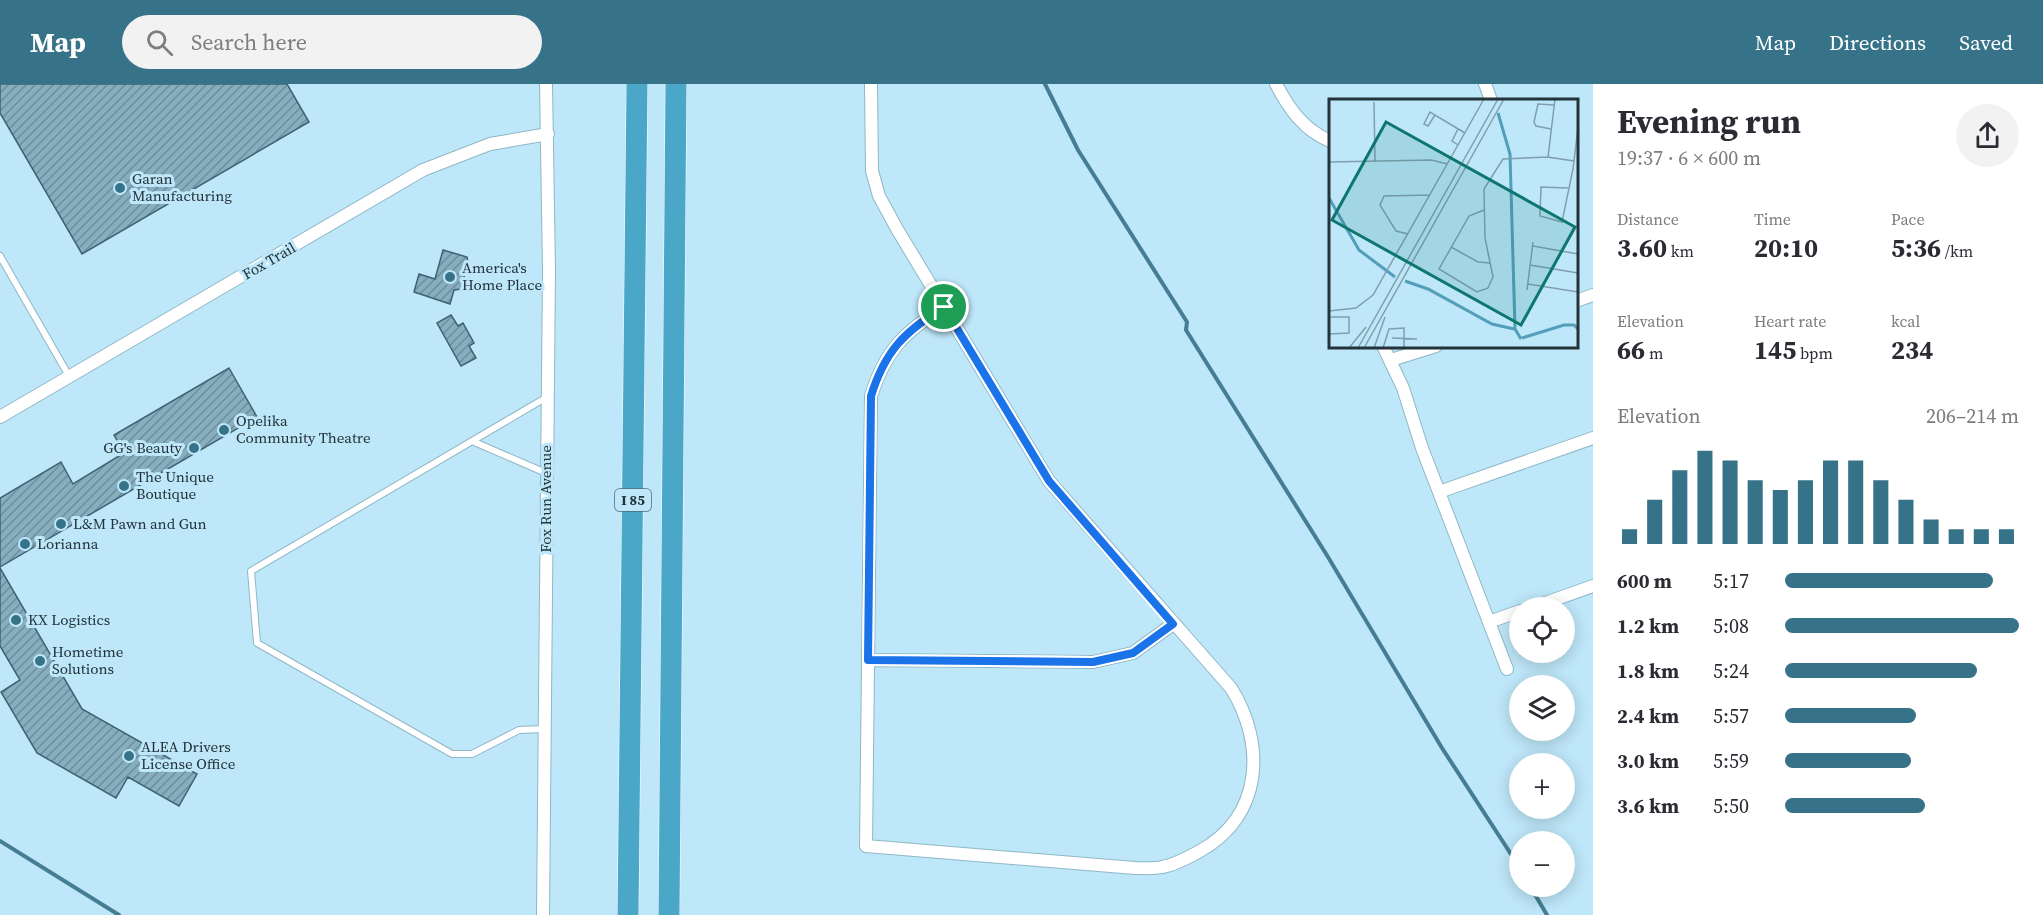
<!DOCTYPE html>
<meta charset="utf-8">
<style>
body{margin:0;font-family:"Source Serif 4",serif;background:#f2f2f3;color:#2b2b33;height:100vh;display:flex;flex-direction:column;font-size:22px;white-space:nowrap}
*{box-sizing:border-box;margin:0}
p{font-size:20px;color:#7c7c81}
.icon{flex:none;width:33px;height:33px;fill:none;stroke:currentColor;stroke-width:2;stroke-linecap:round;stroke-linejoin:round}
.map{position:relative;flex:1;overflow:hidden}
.side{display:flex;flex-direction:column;background:#fff;width:450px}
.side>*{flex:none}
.buttons{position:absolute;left:1509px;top:513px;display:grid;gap:12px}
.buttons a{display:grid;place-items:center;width:66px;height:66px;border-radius:50%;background:#fff;box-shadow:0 3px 15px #0003;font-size:30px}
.pin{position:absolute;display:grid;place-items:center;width:51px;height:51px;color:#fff;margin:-26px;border:3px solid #fff;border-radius:50%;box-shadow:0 2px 6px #0007}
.round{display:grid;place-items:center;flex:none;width:63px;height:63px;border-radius:32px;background:#f2f2f3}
.headline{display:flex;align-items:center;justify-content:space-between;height:102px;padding:0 24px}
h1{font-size:33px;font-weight:700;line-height:45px}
.figures{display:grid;grid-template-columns:repeat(3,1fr);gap:9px;height:102px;padding:6px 24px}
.figures div{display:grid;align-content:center}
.figures b{font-size:26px;font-weight:700}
.figures small{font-size:16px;font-weight:400}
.figures p{font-size:16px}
.chart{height:168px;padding:12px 24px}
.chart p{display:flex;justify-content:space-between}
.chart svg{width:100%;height:108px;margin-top:6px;stroke:#367389;stroke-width:6}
ul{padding:0 24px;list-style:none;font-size:20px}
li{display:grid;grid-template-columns:96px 72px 1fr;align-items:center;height:45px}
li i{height:15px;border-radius:8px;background:#367389}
header{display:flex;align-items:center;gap:36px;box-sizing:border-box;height:84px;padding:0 30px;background:#367389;color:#fff}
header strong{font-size:28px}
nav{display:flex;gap:33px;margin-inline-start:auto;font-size:21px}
.search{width:420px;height:54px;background:#f2f2f3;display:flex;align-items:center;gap:15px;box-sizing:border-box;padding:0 21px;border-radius:33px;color:#7c7c81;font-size:22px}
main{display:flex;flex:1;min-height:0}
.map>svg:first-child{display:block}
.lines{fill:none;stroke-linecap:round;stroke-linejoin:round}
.stream{stroke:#457e94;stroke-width:4}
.building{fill:url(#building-hatch);stroke:#3d6372;stroke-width:1.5}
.lane-casing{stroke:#8fb7c7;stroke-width:8}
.street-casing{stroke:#8fb7c7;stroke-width:14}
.highway-casing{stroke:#fff;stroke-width:22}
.lane{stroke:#fff;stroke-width:6}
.street{stroke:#fff;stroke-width:12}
.highway{stroke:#4aa7c8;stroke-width:21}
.route-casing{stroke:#fff;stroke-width:12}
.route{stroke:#1a73e8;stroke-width:8}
.poi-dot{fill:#367389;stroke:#bee7f9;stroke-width:2}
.labels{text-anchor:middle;stroke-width:6;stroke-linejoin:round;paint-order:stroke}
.shield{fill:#bee7f9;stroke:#526973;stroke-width:1.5}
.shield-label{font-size:14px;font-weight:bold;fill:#23333a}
.poi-label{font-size:15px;fill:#23333a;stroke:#bee7f9;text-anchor:start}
.street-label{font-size:15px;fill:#23333a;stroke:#bee7f9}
.inset-river{fill:none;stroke:#539eba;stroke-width:3}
.inset-road{fill:none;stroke:#809fad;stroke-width:1.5}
.view{fill:#0f766e;fill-opacity:0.15;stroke:#0f766e;stroke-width:3}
.inset-edge{fill:none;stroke:#23333a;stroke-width:3}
</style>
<header>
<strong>Map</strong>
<div class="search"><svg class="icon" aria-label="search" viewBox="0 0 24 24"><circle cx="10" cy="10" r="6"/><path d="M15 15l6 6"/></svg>Search here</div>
<nav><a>Map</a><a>Directions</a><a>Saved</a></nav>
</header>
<main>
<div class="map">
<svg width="1593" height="831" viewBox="0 0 1593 831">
<defs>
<pattern id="building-hatch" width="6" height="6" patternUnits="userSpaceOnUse" patternTransform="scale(1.5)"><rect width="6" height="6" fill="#86aebe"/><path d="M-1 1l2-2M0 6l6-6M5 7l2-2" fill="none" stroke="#6d8e9b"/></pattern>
</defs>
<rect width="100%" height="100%" fill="#bee7f9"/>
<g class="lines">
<path class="stream" d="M1045,0L1078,66L1187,238L1186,246L1328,473L1442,664L1520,784
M0,757L119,831
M1530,802L1547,831"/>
</g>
<path class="building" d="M0,0H287L309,38L82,170L0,29Z
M443,166L467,173L468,178L461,205L454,206L450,220L414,208L419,190L435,195Z
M451,231L458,242L463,239L474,259L469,262L476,274L461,282L437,239Z
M229,284L257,333L0,483V414L61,378L73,400L124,369L114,351Z
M0,484L82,625L197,690L179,722L128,693L116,714L37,669L1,608L20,596L0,562Z"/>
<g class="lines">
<g class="lane-casing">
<path id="lane" d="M0,172L69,292
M472,357L546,389
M545,645L519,646L472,670H452L257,559L251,487L547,313"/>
</g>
<g class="street-casing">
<path id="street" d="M871,0L872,87L879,112L897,145L1049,397L1231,604C1266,660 1263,732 1200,767C1189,773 1175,781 1162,783C1154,785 1144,784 1135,784L866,762L871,312C885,267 904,248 944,223
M1276,0C1289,25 1304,46 1330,57
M1485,0L1491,16
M1576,217L1593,211
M1383,262L1403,304L1422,364L1507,585
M1391,276L1436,262
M0,333L423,86L490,60L548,50
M1439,408L1593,354
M1531,524L1593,502
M1489,538L1520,527
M868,576L1093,578L1133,569L1173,540
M543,831L549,187L546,0"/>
</g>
<g class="highway-casing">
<path id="highway" d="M628,831L637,0
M669,831L676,0"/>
</g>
<use href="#lane" class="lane"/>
<use href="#street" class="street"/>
<use href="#highway" class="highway"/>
</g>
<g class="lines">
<g class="route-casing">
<path id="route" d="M944,223L1049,397L1173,540L1133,569L1093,578L868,576L871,312C885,267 904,248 944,223Z"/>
</g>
<use href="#route" class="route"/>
</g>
<g class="poi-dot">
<circle cx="120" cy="104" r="6"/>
<circle cx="450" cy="193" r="6"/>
<circle cx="224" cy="346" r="6"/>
<circle cx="194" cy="364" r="6"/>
<circle cx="124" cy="402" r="6"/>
<circle cx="61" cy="440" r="6"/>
<circle cx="25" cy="460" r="6"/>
<circle cx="16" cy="536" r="6"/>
<circle cx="40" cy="577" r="6"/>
<circle cx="129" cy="672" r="6"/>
</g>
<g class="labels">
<rect class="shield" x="615" y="405" width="36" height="22" rx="4.5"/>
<g class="shield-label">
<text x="633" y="421">I 85</text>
</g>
<g class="poi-label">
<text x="132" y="100">Garan<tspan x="132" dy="17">Manufacturing</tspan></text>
<text x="462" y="189">America's<tspan x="462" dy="17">Home Place</tspan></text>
<text x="236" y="342">Opelika<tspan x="236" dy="17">Community Theatre</tspan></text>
<text x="182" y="369" text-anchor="end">GG's Beauty</text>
<text x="136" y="398">The Unique<tspan x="136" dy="17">Boutique</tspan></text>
<text x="73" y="445">L&amp;M Pawn and Gun</text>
<text x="37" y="465">Lorianna</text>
<text x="28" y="541">KX Logistics</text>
<text x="52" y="573">Hometime<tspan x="52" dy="17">Solutions</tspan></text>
<text x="141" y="668">ALEA Drivers<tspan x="141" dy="17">License Office</tspan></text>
</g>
<g class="street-label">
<text transform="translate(269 177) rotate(-30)" y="5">Fox Trail</text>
<text transform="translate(546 415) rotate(-90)" y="5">Fox Run Avenue</text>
</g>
</g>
<g transform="translate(1329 15)">
<rect width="249" height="249" fill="#bee7f9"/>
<path class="inset-river" d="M169,14L181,55L186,230L192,240M0,99L30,151L66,178M76,182L99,190L163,225L185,230M193,239L235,226H245L249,230"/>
<path class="inset-road" d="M226,0L219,58L245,62M45,3L46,62M106,16L99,27L95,25L101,13L136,34M222,30L207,27L205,23L209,5L225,6M129,46L123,42L129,30M0,63L102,61L119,65M239,89L212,88L211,117L233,123L244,70L249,29M155,111L140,117L110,170L148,193L159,189L164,178L156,139L155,90L174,60L219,58M79,135L67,132L51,106L55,97L101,96M204,147L249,155M122,148L149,163L161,164M201,166L249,174M199,185L249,193M198,191L204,143M0,212L27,209L44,196L155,0M0,235L20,234V218H2M63,239L88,240M20,249L37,228M29,249L169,0M35,249L175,0M45,249L56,218M54,249L60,230L75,229V249"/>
<path class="view" d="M57,23L246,128L192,226L3,121Z"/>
<rect width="249" height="249" class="inset-edge"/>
</g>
</svg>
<div class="buttons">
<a><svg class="icon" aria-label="locate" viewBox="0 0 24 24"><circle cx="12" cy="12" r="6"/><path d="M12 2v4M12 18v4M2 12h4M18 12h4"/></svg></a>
<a><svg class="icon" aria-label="layers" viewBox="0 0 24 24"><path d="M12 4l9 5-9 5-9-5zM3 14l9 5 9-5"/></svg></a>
<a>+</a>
<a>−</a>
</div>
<div class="pin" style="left:944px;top:223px;background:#1e9e55"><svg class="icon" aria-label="arrive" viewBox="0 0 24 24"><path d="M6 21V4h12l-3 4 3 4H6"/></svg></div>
</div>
<section class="side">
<div class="headline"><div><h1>Evening run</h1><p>19:37 · 6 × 600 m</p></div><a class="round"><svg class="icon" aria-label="share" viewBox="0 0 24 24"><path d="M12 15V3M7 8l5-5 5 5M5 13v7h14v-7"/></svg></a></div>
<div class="figures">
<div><p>Distance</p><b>3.60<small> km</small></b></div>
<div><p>Time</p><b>20:10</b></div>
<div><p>Pace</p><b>5:36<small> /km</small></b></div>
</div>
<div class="figures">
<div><p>Elevation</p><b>66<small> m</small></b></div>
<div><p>Heart rate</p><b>145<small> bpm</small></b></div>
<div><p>kcal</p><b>234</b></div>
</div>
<div class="chart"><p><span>Elevation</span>206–214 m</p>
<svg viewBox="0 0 160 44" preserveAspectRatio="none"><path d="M5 44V38M15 44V26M25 44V14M35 44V6M45 44V10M55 44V18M65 44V22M75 44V18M85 44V10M95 44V10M105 44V18M115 44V26M125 44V34M135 44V38M145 44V38M155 44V38"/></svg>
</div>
<ul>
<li><b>600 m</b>5:17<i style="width:89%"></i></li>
<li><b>1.2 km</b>5:08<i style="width:100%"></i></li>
<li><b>1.8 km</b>5:24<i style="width:82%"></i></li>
<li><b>2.4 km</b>5:57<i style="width:56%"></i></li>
<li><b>3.0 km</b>5:59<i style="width:54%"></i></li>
<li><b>3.6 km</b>5:50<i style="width:60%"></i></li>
</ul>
</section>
</main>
